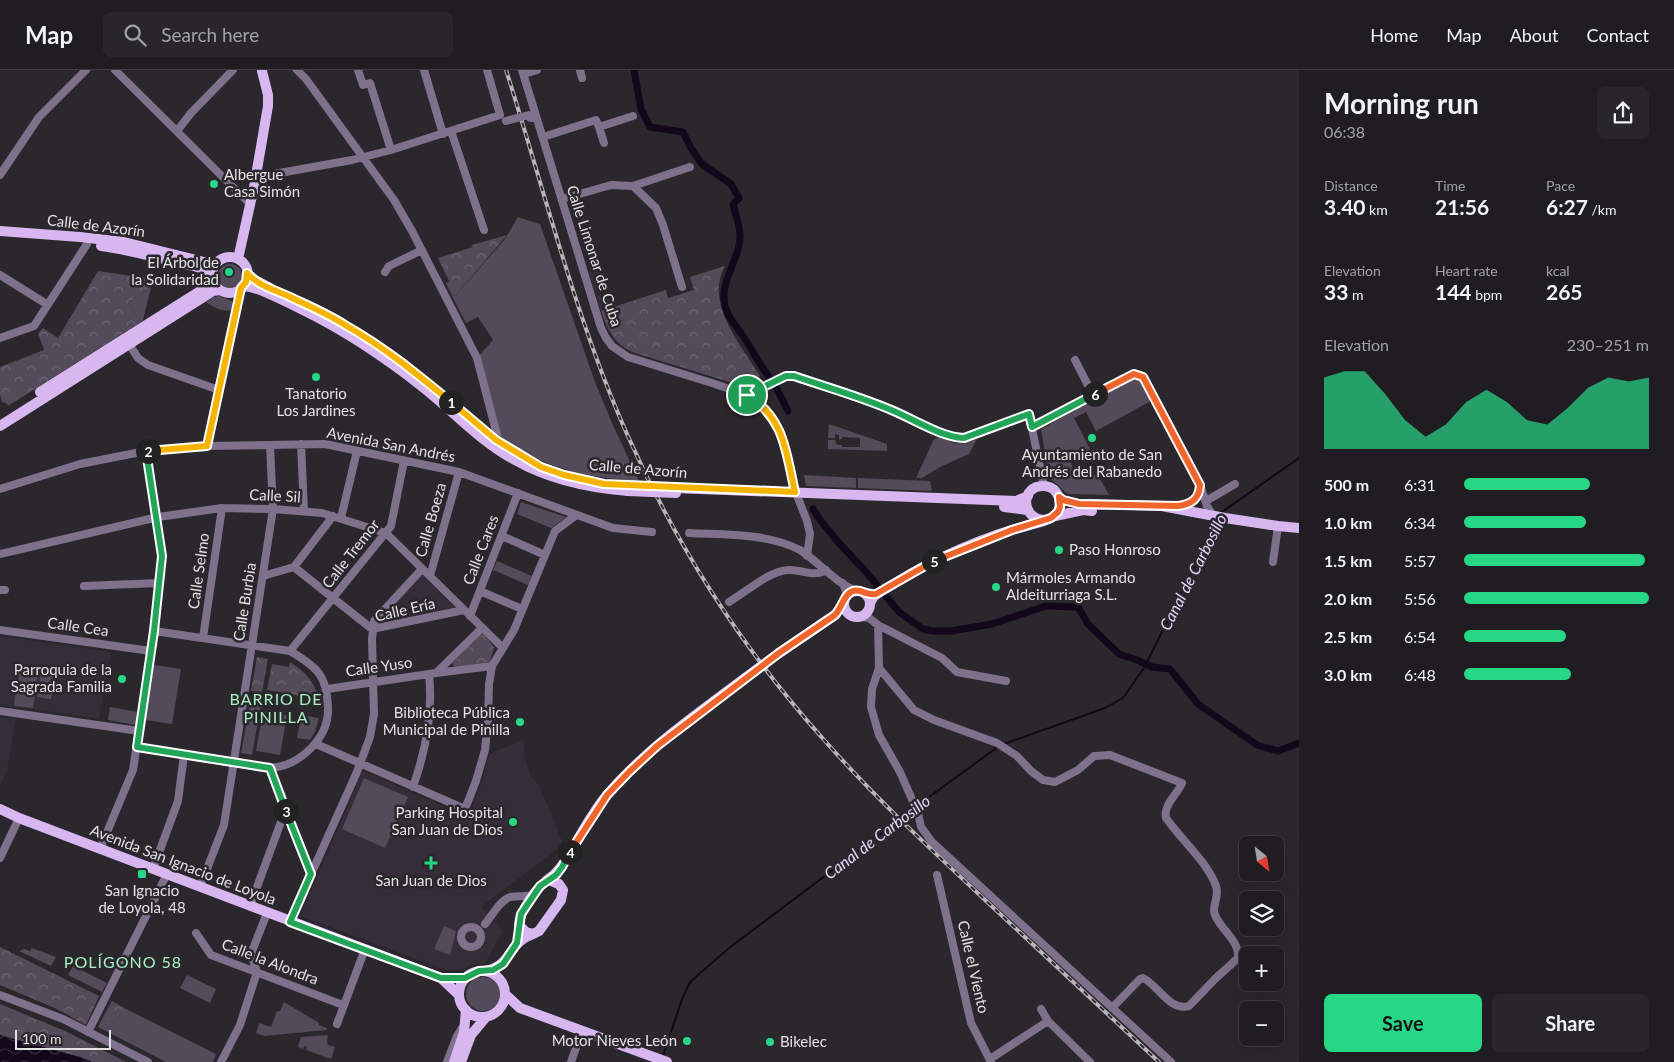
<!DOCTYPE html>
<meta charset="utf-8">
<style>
body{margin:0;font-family:Lato,sans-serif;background:#28262a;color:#f1f3f6;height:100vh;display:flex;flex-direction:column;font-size:19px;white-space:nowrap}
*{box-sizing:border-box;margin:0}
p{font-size:16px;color:#a2a2a5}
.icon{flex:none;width:28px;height:28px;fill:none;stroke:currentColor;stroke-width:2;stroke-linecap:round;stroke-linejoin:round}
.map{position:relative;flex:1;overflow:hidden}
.drawer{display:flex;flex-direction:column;background:#201d22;width:375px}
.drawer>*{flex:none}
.needle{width:32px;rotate:150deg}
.tools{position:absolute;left:1239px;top:766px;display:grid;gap:10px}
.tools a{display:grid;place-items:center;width:45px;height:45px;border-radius:8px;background:#201d22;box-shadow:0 5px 20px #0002,0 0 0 1px #3d3b40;font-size:25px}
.scale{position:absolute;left:15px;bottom:12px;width:96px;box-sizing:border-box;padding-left:5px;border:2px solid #e3e1e5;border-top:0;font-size:14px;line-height:18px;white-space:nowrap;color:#e3e1e5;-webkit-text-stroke:4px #2a272d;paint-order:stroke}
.pin{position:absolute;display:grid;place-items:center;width:42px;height:42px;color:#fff;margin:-21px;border:2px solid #fff;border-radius:50%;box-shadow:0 1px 5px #0007}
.km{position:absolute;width:25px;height:25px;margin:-12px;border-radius:50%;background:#222;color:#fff;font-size:14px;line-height:25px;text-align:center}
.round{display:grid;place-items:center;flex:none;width:52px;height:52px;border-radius:8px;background:#28262a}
.head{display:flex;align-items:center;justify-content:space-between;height:85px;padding:0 25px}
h1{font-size:28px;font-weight:700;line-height:38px}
.metrics{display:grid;grid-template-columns:repeat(3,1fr);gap:8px;height:85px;padding:5px 25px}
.metrics div{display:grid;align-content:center}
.metrics b{font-size:21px;font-weight:700}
.metrics small{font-size:14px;font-weight:400}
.metrics p{font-size:14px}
.chart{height:140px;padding:10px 25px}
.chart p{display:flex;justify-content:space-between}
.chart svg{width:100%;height:90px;margin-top:5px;fill:#26d886;opacity:.7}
.cta{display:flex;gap:10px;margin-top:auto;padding:10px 25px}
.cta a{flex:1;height:58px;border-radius:8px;background:#26d886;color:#111;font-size:20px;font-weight:700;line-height:58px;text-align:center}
.cta a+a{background:#28262a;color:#f1f3f6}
ul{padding:0 25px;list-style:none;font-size:16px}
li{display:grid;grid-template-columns:80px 60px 1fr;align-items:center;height:38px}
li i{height:12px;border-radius:6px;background:#26d886}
header{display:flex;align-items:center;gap:30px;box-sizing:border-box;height:70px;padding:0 25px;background:#201d22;border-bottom:1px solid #3d3b40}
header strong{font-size:24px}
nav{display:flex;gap:28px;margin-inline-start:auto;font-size:18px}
.search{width:350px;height:45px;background:#28262a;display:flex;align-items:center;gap:12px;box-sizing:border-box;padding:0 18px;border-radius:8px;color:#a2a2a5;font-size:19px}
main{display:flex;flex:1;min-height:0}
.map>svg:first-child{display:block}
.built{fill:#352e39}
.green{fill:#534b59}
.park{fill:url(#park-crowns)}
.water{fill:url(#water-waves)}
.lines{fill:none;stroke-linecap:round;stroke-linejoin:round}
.stream{stroke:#13081b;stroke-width:2}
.canal{stroke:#13081b;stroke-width:7}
.minor{stroke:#7f708b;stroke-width:8}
.major{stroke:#d8b7f0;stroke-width:10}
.rail-casing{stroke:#b9b6bb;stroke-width:4}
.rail{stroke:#2a272d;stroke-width:2;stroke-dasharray:5.5;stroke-linecap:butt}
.minor-bridge{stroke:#7f708b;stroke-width:8}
.major-bridge{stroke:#d8b7f0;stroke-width:10}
.split-1-casing{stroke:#fff;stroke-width:10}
.split-2-casing{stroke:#fff;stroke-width:10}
.split-3-casing{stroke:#fff;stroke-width:10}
.split-4-casing{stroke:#fff;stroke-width:10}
.split-5-casing{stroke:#fff;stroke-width:10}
.split-6-casing{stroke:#fff;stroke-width:10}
.split-7-casing{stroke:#fff;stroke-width:10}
.split-1{stroke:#f5b400;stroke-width:6}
.split-2{stroke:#f5b400;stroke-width:6}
.split-3{stroke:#22a559;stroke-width:6}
.split-4{stroke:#22a559;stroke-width:6}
.split-5{stroke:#f0652b;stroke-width:6}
.split-6{stroke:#f0652b;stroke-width:6}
.split-7{stroke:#22a559;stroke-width:6}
.poi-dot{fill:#26d886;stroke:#2a272d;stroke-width:2}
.labels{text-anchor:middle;stroke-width:5;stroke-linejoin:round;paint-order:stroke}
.poi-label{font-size:15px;fill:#e3e1e5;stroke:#2a272d;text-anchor:end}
.street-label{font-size:15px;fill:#e3e1e5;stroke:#2a272d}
.water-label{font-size:16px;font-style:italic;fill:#e9d3f9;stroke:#2a272d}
.neighbourhood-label{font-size:16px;letter-spacing:1px;fill:#a5f1c2;stroke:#2a272d}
</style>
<header>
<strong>Map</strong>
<div class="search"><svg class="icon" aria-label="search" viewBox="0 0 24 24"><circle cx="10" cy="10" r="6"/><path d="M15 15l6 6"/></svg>Search here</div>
<nav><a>Home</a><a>Map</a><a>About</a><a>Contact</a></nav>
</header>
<main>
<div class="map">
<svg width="1299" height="992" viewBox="0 0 1299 992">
<defs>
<pattern id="park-crowns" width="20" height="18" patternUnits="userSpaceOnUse" patternTransform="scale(1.25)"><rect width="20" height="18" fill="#534b59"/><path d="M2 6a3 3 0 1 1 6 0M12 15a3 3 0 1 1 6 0" fill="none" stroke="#6c6571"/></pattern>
<pattern id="water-waves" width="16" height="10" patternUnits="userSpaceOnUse" patternTransform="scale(1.25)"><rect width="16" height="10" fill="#13081b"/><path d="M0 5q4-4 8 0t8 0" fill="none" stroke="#352c3c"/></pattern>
</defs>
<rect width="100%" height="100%" fill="#2a272d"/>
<path class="built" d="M599,199L605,218L595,222L597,226L606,224L611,238L601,241L589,202Z
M422,505L455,537L453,540L381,556L379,550L419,506Z
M0,566L111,582L99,649L0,634Z
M0,647L16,649L7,701L0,716Z
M523,670L526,692L531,707L538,714L542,722L562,771L559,778L481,837L503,861L485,893L473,894L461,900H446L300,846L363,701L468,747L482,712L489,684Z"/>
<path class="green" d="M518,147L540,154L595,312L612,353L639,411C597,408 565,403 527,384C516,379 507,372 497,365L477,288L493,270L478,247L466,253L452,226L456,225L505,169Z
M218 206a12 12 0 1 1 24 0a12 12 0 1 1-24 0Z
M151,217L143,250L141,252L128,233Z
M219,226L232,231L234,235L233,240C222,242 214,238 206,232L214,227Z
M1133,309L1140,311L1151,331L1096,361L1086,342L1074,348L1092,383C1084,387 1077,383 1071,391L1072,397L1054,404L1048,401L1041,359Z
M829,354L887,374V381L828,379V370H835L837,375H842V377H860V368L842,367V369H839V365L835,364V368H828Z
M940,367C956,375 960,375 977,369L969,384L940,397L922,408H916L934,369Z
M1071,398L1083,404L1098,405L1109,425L1071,424L1066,423L1051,409Z
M804,405L856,408V418L806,416Z
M858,408L930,411L932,421L858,418Z
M521,432L566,447L551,458L517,444Z
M497,491L532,506L528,515L493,500Z
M154,595L181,599L172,654L145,650Z
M19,601L38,604L33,638L14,636Z
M40,605L54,607L51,629L37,627Z
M250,634L261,635L252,685L241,683Z
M110,637L138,642L136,655L108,650Z
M263,641L287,645L280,685L256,681Z
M301,645L319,648L315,662L310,670L297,668Z
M364,708L408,727L385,778L342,759Z
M444,856L456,861L450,885L434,879Z
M32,878L56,887L51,896L19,881L24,879L30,881Z
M73,896L107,913L102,922L68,905Z
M187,905L216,919L210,933L180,918Z
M466 924a17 17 0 1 1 34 0a17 17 0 1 1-34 0Z
M284,932L319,953V955L327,958L326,960L264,966L256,963L259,953L271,957L277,941H280Z
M124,938L216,984L213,992H166L98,957L103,947L115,953Z
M328,965L327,972L328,975L335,977L331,989L306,980L307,977L304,976L303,979L298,977L301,967Z"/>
<path class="park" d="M507,165L456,225L452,226L446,213L449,211L438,188L473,177L472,175Z
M725,196C704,233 741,275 760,306L748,319L736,314L635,283C613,274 609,261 601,241L666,220L668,228L694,220L690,207Z
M98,201L152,209L151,217L128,233L141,252L8,336L6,333L2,332L0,324V297L44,280L38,263L43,258L58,268Z
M483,563L494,577L490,592L455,597L452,593Z
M257,587L268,589L262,623L251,621Z
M290,592C304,601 316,612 318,629L267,620L272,594L289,597Z
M0,877L99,926L86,955L57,939L0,915Z
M112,931L124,938L115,953L103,947Z
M0,934L65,961L126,992H92L0,965Z"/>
<path class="water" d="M0,965L80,987L92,992H0Z"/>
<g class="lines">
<path class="stream" d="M1222,442L1299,388
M1147,592L1217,451
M1004,674L1105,638L1123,628L1144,598
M918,735L999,676
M663,986L682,929L690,912L729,878L915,738"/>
<path class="canal" d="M634,0L641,39L650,57L683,62L691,78L702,94L731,114L739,128L733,134C735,144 740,155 740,165C741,184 725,204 724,224C723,246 737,255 747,272C755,285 760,296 770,308
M776,317L788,341
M813,439L821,451L838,472L867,503L899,542L923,559L932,561H951L992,554L1046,536L1078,537L1088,554L1119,584L1137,590L1152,597L1170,599L1198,634L1257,675L1278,681L1299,673"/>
<path class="minor" d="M115,0L250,134
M297,0L306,9L394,130L412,161L477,288L497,365L496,370
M358,0L363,15L370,13L391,80
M424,0L443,64
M522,0L601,258L606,268L612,276L628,287L712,313L747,325L755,330L766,339L780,361L795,422
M580,0L582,8
M524,4L537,0
M599,57L604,73
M177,61L191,43L233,0
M451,61L484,160
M543,67L596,50L599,57L633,46
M0,105L39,47L86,0
M256,106H263L352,90L391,80L500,45L487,0
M633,116L656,138L663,155L682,217
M562,129L611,115L633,116L690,97
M385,202L389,196L422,180
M0,205L48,235
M0,268L34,256L87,174
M129,274L138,288L148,295L219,320
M1075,290L1093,325
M747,325L786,306L794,307C826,317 858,326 889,339C912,348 940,367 964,368L1029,344L1044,416
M1032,357L1134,304L1143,307L1200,415L1207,436L1214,447
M301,374L304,441
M207,376L241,218
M0,419L80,394L146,381L207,376L325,374L459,402L613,458L652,462
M798,428L807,451L810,464L807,486
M1206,431L1235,414
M1175,436C1190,436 1198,431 1200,415
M341,448L357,381
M689,463C725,465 767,463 800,480C819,492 835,513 857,521
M502,466L545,485
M0,484L158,447L222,438L273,439L322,443L386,463L503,578
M1273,492L1278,456
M294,497L333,446
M263,506L294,497L372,559
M430,506L459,402
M843,513L846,522L845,528
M84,516L159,513
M0,520H5
M480,521L522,539
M729,532C746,522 769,501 788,500C802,499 812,508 826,500
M470,546L518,423
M862,547L869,548L878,555L942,588L957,602L1006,611
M878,555L879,598L872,619L871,637L879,665L900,702L918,743L921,757L932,772L1171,992
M372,559L464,540
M0,560L151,581
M203,568L222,438
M290,581L391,456L404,391
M879,598L914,640L934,650L997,673L1017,686L1031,701L1043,710L1055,712L1078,700L1094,686L1110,685L1182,713C1177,725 1163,735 1166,748C1182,771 1206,790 1216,816C1220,827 1211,837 1215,845C1221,860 1240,871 1238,888L1215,909L1189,936C1170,942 1158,915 1143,908L1140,909L1112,938
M436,603L482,558
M327,619L436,603L492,596
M0,641L139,661
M316,674L465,739L476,711L485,680L488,651L489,614L492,596L514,560L555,461L575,446
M137,677C171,683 205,689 240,694C249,695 260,699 270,698C300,696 329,668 328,638C327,605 317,597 290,581L154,561
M270,698L311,804
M413,717C426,679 433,644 429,604
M100,779L133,700L154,561L162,486L146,381
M0,788L19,748
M153,799L178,731L184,685
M937,805L971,953L991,992
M200,817L224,755L273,439L270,375
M250,836L285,741
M290,851L357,702L370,667L374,644L372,569L374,551L422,499
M485,854C492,846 500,830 510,827C519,825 526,828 535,824
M461 867a10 10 0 1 1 20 0a10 10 0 1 1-20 0Z
M196,863L211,885L343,935
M0,925L63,949L148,992
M1041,939L1048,951L1090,992
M337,954L365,879
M88,962L167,804
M990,989L1048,951
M221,992L240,955L257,902L251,884L267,843
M447,992L457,966L462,958
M571,992L582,961"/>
<path class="major" d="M0,161L80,167L124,172L208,193H217
M101,176C126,179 150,186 175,192C186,195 203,196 212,204
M212 205a18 18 0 1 1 36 0a18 18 0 1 1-36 0Z
M238,189L254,117L268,36V25L262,1
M247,203L255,210L270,218
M244,216C262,218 286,232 303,240C346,261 386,288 424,318C454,342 481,372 515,390C550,410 588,418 628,421
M371,271L404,294
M40,322L205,218L212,209
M0,356L213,221L220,220
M674,418L1016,431L1028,426
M1059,427L1063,430L1079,434L1162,436L1225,448L1278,456L1299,458
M1004,437L1027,440
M1055,446L1083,440L1092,441
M844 534a13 13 0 1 1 26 0a13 13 0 1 1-26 0Z
M870,533L874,526L877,524C898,511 920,497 943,487C966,476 991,466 1015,459C1024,456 1048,452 1054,446C1061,440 1062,430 1056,422C1053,418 1048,416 1043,416C1021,416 1020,447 1043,450
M779,583L835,545L843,534
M0,739L19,748L441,908L459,925
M549,810L559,814L563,820L561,830L539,861L533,864L526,862L519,855C519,843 538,814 549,810Z
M546,811C560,802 565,791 574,776C584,759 594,740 607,725C646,679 697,644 745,608
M486,901C513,895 507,873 533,864
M459 924a23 23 0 1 1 46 0a23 23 0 1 1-46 0Z
M506,925L520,938L667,992
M454,992L464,962L466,940
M461,992L471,965L486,947"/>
<g class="rail-casing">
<path id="rail" d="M506,0C545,122 575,247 627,364C676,475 744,581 825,671C879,732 939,787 998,842C1052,892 1106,942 1159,992"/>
</g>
<use href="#rail" class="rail"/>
<path class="minor-bridge" d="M506,51L529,45L530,48H532"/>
<path class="major-bridge" d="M628,421L676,423
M745,608L779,583"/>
</g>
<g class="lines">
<g class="split-1-casing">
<path id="split-1" d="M451,332L496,370L541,397L564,405L604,414L795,422C786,383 785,348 747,325"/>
</g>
<g class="split-2-casing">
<path id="split-2" d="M148,381L207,376L241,218L246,212L247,203C258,216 276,220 290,227C309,236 328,244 345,255C384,277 417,304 451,332"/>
</g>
<g class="split-3-casing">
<path id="split-3" d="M148,381H146L162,486L154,561L137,677L270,698L286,741"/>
</g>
<g class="split-4-casing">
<path id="split-4" d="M286,741L311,804L290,852L441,908H465L479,901L493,900L503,894L517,873L521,844L540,816L556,805L562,797L570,782"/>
</g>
<g class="split-5-casing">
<path id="split-5" d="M570,782L607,725L629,702L657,676L779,583L835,545C843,537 845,517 860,521C867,523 869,525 876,524L934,491"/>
</g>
<g class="split-6-casing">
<path id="split-6" d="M934,491L1012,460L1051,448L1058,442L1060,437L1059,427L1063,430L1079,434L1178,436C1192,434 1199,429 1200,415L1143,307L1134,304L1095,324"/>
</g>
<g class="split-7-casing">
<path id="split-7" d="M747,325L786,306H794C826,317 858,326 889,339C912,348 940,367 964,368L1029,344L1032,357L1095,324"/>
</g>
<use href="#split-1" class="split-1"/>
<use href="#split-2" class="split-2"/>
<use href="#split-3" class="split-3"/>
<use href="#split-4" class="split-4"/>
<use href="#split-5" class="split-5"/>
<use href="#split-6" class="split-6"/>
<use href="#split-7" class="split-7"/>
</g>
<g class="poi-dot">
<circle cx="214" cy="114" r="5"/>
<circle cx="229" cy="202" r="5"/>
<circle cx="316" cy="307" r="5"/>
<circle cx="1092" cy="368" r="5"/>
<circle cx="1059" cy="480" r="5"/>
<circle cx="996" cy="517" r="5"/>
<circle cx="122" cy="609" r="5"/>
<circle cx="520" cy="652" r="5"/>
<circle cx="513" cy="752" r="5"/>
<path d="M428.5 785.5h5v5h5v5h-5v5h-5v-5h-5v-5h5z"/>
<rect x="137" y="799" width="10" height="10" rx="2.5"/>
<circle cx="687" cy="971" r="5"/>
<circle cx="770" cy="972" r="5"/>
</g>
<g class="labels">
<g class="poi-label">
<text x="224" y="110" text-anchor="start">Albergue<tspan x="224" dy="17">Casa Simón</tspan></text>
<text x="219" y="198">El Árbol de<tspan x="219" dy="17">la Solidaridad</tspan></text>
<text x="316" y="329" text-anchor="middle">Tanatorio<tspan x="316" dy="17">Los Jardines</tspan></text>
<text x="1092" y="390" text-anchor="middle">Ayuntamiento de San<tspan x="1092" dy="17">Andrés del Rabanedo</tspan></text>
<text x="1069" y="485" text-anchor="start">Paso Honroso</text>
<text x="1006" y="513" text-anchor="start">Mármoles Armando<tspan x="1006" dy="17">Aldeiturriaga S.L.</tspan></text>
<text x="112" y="605">Parroquia de la<tspan x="112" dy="17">Sagrada Familia</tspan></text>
<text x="510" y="648">Biblioteca Pública<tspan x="510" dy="17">Municipal de Pinilla</tspan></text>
<text x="503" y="748">Parking Hospital<tspan x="503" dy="17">San Juan de Dios</tspan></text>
<text x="431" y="816" text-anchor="middle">San Juan de Dios</text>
<text x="142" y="826" text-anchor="middle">San Ignacio<tspan x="142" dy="17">de Loyola, 48</tspan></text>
<text x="677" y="976">Motor Nieves León</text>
<text x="780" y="977" text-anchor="start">Bikelec</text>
</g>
<g class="street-label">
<text transform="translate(96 156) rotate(7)" y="5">Calle de Azorín</text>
<text transform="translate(594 186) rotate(72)" y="5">Calle Limonar de Cuba</text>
<text transform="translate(391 375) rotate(11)" y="5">Avenida San Andrés</text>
<text transform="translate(638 399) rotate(5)" y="5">Calle de Azorín</text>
<text transform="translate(275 426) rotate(3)" y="5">Calle Sil</text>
<text transform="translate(431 450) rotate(-74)" y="5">Calle Boeza</text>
<text transform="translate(481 480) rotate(-69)" y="5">Calle Cares</text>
<text transform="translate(351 484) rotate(-52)" y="5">Calle Tremor</text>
<text transform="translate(199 501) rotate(-82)" y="5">Calle Selmo</text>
<text transform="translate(245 532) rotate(-81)" y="5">Calle Burbia</text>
<text transform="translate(405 540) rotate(-13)" y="5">Calle Ería</text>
<text transform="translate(78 557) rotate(8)" y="5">Calle Cea</text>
<text transform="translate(379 597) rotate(-8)" y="5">Calle Yuso</text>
<text transform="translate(183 795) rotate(21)" y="5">Avenida San Ignacio de Loyola</text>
<text transform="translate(270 892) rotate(21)" y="5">Calle la Alondra</text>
<text transform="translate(973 897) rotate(77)" y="5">Calle el Viento</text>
</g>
<g class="water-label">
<text transform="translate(1193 502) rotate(-63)" y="6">Canal de Carbosillo</text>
<text transform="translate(877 767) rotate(-37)" y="6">Canal de Carbosillo</text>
</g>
<g class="neighbourhood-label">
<text x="276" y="635">BARRIO DE<tspan x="276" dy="18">PINILLA</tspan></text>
<text x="123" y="898">POLÍGONO 58</text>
</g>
</g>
</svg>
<div class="tools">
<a><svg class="needle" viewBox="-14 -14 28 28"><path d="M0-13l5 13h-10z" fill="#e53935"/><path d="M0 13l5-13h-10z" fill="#a2a2a5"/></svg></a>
<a><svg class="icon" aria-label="layers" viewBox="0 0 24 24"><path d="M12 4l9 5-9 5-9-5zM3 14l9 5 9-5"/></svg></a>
<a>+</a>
<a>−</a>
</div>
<div class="scale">100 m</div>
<div class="pin" style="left:747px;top:325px;background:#1e9e55"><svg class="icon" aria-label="arrive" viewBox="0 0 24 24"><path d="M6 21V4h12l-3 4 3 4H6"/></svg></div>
<b class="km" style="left:451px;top:332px">1</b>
<b class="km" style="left:148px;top:381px">2</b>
<b class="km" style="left:286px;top:741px">3</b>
<b class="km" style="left:570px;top:782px">4</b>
<b class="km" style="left:934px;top:491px">5</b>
<b class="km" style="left:1095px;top:324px">6</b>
</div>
<section class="drawer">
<div class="head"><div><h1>Morning run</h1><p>06:38</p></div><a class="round"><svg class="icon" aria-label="share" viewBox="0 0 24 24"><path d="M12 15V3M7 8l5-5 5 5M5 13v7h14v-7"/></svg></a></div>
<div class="metrics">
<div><p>Distance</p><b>3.40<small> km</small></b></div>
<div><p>Time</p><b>21:56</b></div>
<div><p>Pace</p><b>6:27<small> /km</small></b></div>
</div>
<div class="metrics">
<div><p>Elevation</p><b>33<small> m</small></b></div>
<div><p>Heart rate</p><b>144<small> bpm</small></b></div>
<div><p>kcal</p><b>265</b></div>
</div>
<div class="chart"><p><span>Elevation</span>230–251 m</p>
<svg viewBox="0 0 160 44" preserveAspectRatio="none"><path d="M0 44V9L10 6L20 6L30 17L40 30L50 38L60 32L70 21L80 15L90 21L100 30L110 32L120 24L130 14L140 9L150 11L160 9V44z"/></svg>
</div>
<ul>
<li><b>500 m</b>6:31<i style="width:68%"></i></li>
<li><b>1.0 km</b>6:34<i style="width:66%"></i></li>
<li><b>1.5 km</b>5:57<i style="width:98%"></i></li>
<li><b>2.0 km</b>5:56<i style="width:100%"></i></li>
<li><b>2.5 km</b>6:54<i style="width:55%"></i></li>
<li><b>3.0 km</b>6:48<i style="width:58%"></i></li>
</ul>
<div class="cta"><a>Save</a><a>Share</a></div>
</section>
</main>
